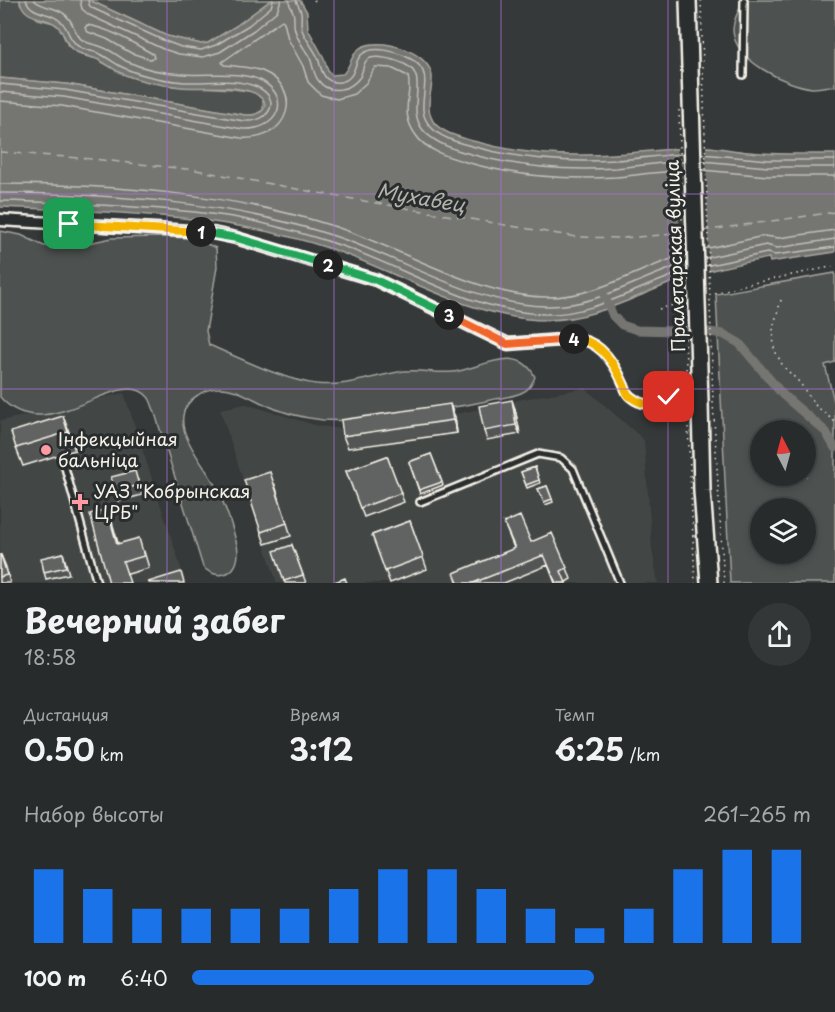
<!DOCTYPE html>
<html lang="ru">
<meta charset="utf-8">
<style>
body{margin:0;font-family:"Playpen Sans",sans-serif;background:#343737;color:#f1f3f6;height:100vh;display:flex;flex-direction:column;font-size:22px;white-space:nowrap}
*{box-sizing:border-box;margin:0}
p{font-size:20px;color:#a5a7a9}
.icon{flex:none;width:33px;height:33px;fill:none;stroke:currentColor;stroke-width:2;stroke-linecap:round;stroke-linejoin:round}
.map{position:relative;height:583px;overflow:hidden}
.sheet{display:flex;flex-direction:column;background:#282b2b;flex:1}
.sheet>*{flex:none}
.needle{width:39px;rotate:354deg}
.tools{position:absolute;left:750px;top:420px;display:grid;gap:12px}
.tools a{display:grid;place-items:center;width:66px;height:66px;border-radius:50%;background:#282b2b;box-shadow:0 3px 9px #0003,0 0 0 2px #444747;font-size:30px}
.pin{position:absolute;display:grid;place-items:center;width:51px;height:51px;color:#fff;margin:-26px;border-radius:12px;box-shadow:0 3px 9px #0006}
.km{position:absolute;width:30px;height:30px;margin:-15px;border-radius:50%;background:#222;color:#fff;font-size:16px;line-height:30px;text-align:center}
.round{display:grid;place-items:center;flex:none;width:63px;height:63px;border-radius:32px;background:#343737}
.head{display:flex;align-items:center;justify-content:space-between;height:102px;padding:0 24px}
h1{font-size:33px;font-weight:700;line-height:45px}
.metrics{display:grid;grid-template-columns:repeat(3,1fr);gap:9px;height:102px;padding:6px 24px}
.metrics div{display:grid;align-content:center}
.metrics b{font-size:30px;font-weight:700}
.metrics small{font-size:16px;font-weight:400}
.metrics p{font-size:16px}
.chart{height:168px;padding:12px 24px}
.chart p{display:flex;justify-content:space-between}
.chart svg{width:100%;height:108px;margin-top:6px;stroke:#1a73e8;stroke-width:6}
ul{padding:0 24px;list-style:none;font-size:20px}
li{display:grid;grid-template-columns:96px 72px 1fr;align-items:center;height:45px}
li i{height:15px;border-radius:8px;background:#1a73e8}
.map>svg:first-child{display:block}
.built{fill:#434645}
.green{fill:#4e514f;stroke:#a1a19c;stroke-width:1.5;fill-rule:evenodd}
.water{fill:#757572;stroke:#a8a7a1;stroke-width:1.5}
.pier{fill:#363939}
.lines{fill:none;stroke-linecap:round;stroke-linejoin:round}
.shore{stroke:#c1bfb9;stroke-width:1.5}
.canal{stroke:#757572;stroke-width:9}
.ferry{stroke:#b4b3ad;stroke-width:1.5;stroke-dasharray:8 6;stroke-linecap:butt}
.lane-casing{stroke:#f4f1e8;stroke-width:10}
.street-casing{stroke:#f4f1e8;stroke-width:15}
.secondary-casing{stroke:#f4f1e8;stroke-width:20}
.path{stroke:#f4f1e8;stroke-width:1.5;stroke-dasharray:1.5 4.5;stroke-linecap:butt}
.lane{stroke:#2a2d2e;stroke-width:5}
.street{stroke:#2a2d2e;stroke-width:10}
.secondary{stroke:#2a2d2e;stroke-width:15}
.secondary-bridge-casing{stroke:#f4f1e8;stroke-width:20;stroke-linecap:butt}
.path-bridge{stroke:#f4f1e8;stroke-width:1.5;stroke-dasharray:1.5 4.5;stroke-linecap:butt}
.secondary-bridge{stroke:#2a2d2e;stroke-width:15}
.wall{fill:#535554;stroke:#f4f1e8;stroke-width:1.5}
.shaded-wall{fill:#444545;stroke:#f4f1e8;stroke-width:1.5}
.building{fill:#616362;stroke:#f4f1e8;stroke-width:1.5}
.split-1-casing{stroke:#fff;stroke-width:12}
.split-2-casing{stroke:#fff;stroke-width:12}
.split-3-casing{stroke:#fff;stroke-width:12}
.split-4-casing{stroke:#fff;stroke-width:12}
.split-5-casing{stroke:#fff;stroke-width:12}
.split-1{stroke:#f5b400;stroke-width:8}
.split-2{stroke:#22a559;stroke-width:8}
.split-3{stroke:#22a559;stroke-width:8}
.split-4{stroke:#f0652b;stroke-width:8}
.split-5{stroke:#f5b400;stroke-width:8}
.grid{fill:none;stroke:#a571cd;stroke-width:1.5;stroke-opacity:0.55}
.poi-dot{fill:#ff9aa2;stroke:#2a2d2e;stroke-width:2}
.labels{text-anchor:middle;stroke-width:6;stroke-linejoin:round;paint-order:stroke}
.street-label{font-size:18px;fill:#f4f1e8;stroke:#2a2d2e}
.poi-label{font-size:18px;fill:#f4f1e8;stroke:#2a2d2e;text-anchor:start}
.water-label{font-size:20px;font-style:italic;fill:#b4b3ad;stroke:#2a2d2e}
</style>
<div class="map">
<svg width="835" height="583" viewBox="0 0 835 583">
<rect width="100%" height="100%" fill="#363939"/>
<filter id="ink" filterUnits="userSpaceOnUse"><feTurbulence type="fractalNoise" baseFrequency=".0167" numOctaves="2"/><feDisplacementMap in="SourceGraphic" scale="12" xChannelSelector="R" yChannelSelector="G"/><feConvolveMatrix kernelMatrix="1 2 1 2 8 2 1 2 1" color-interpolation-filters="sRGB"/></filter>
<g filter="url(#ink)">
<path class="built" d="M585,388L644,440L652,549L658,583H277L220,409L246,404L318,426L343,429L462,413L523,399Z
M124,393L186,583H0V419L1,421Z"/>
<path class="green" d="M0,0H20V4L38,19L54,23L60,28L68,46L84,56L97,59L121,73L166,85L233,89L254,92L263,100V110L253,116L245,115L66,84L0,78Z
M89,0H271L236,26L208,43L201,44L167,36Z
M745,0H835V86C827,86 819,88 812,88C786,85 734,61 733,30C733,19 739,9 745,0Z
M0,231L21,235L44,246L79,245L112,238L159,237L194,238L216,248L217,267L206,331L209,345C240,358 283,380 316,384C347,387 369,377 398,372C416,368 434,374 453,372C479,369 519,342 535,377C532,384 529,390 521,393C512,397 500,398 490,400C462,407 433,410 405,414C378,417 350,422 323,420C303,418 280,412 262,403C252,398 243,393 233,390C221,386 208,388 198,395C160,419 203,461 215,485C225,504 232,525 237,545C243,573 219,583 203,567L154,410C152,406 151,400 148,397C120,363 46,451 0,397Z
M835,273V362L825,365L835,405V583H730L716,294ZM760,430H806V476H760ZM760,508H806V554H760Z"/>
<path class="water" d="M20,0H89L167,36L201,44L208,43L236,26L271,0H300L307,12L308,29L324,58L328,71L332,75L343,74C351,66 351,54 360,48C379,36 429,51 432,76C433,91 424,106 433,121C441,133 460,137 473,141C519,154 566,157 613,154C645,153 676,147 708,147C722,148 735,151 749,152C777,155 806,154 835,154V252L770,262L769,258C738,264 706,270 676,281C633,297 594,320 547,320C472,320 398,271 328,248C221,213 111,212 0,207V78L66,84L245,115C258,116 274,108 259,96C244,83 201,89 181,87C162,85 141,82 123,74C114,70 107,64 99,60C91,56 81,55 73,50C64,43 65,30 55,24C42,16 23,19 20,0Z"/>
<path class="pier" d="M677,145H706L709,274L681,282Z"/>
<g class="lines">
<path class="shore" d="M80,0L82,9L89,15L163,49L179,54L203,57L220,52L254,30L277,11L281,0
M88,0L89,5L92,8L165,41L181,47L201,50L216,45L249,25L271,7L273,0
M289,0C289,6 291,7 293,12C295,17 293,25 295,30C297,40 305,49 310,58C313,65 313,73 318,80C328,95 350,91 360,77C363,72 363,63 367,60C374,53 399,61 406,65C430,77 405,108 423,130C434,143 452,149 467,153C515,167 566,171 616,168C639,166 661,162 684,162
M296,0C297,5 300,7 301,12C302,18 300,24 302,30C306,40 314,49 318,58C320,64 321,71 324,75C327,81 334,83 340,82C357,79 353,63 361,55C373,44 397,52 409,58C442,74 410,104 430,126C440,138 457,142 471,146C518,159 567,163 615,160C638,159 661,155 684,154
M87,25C109,28 133,43 153,54L154,58L150,59L131,53L107,39L88,32L85,28Z
M0,84L65,90L244,121C271,123 282,98 257,87C235,77 207,83 184,82C164,80 140,76 122,67C114,63 107,57 98,53C90,50 79,50 74,42C67,35 68,26 59,20C48,11 32,15 26,0
M0,92L64,97L243,129C277,131 293,99 262,81C241,70 207,76 184,74C165,73 143,69 126,61C118,56 111,50 102,47C95,44 86,44 81,39C73,31 74,20 63,13C53,6 42,8 34,0
M0,101L62,106L241,138C290,142 305,88 262,71C251,67 236,66 224,65L222,62L282,20L284,22L288,39L303,66L308,82L321,95L337,99L354,94L366,83L375,67L391,68L408,76C413,96 399,110 415,134C425,150 448,157 466,162C514,176 565,180 616,177C638,175 661,171 684,171
M702,154L769,160H835
M702,161L768,167H835
M702,170L768,176H835
M0,184C112,185 226,192 333,226C400,247 479,298 548,297C598,297 640,267 687,254
M0,193C111,194 225,201 331,235C401,257 471,304 545,306C596,308 639,277 687,263
M0,201C26,201 51,203 77,204C127,206 177,209 226,216C260,221 294,231 327,241C400,263 468,312 545,314C597,315 639,285 687,271
M704,249L764,236L779,238L835,230
M705,258L766,245L777,248L835,239
M705,266L767,253L775,255L835,247"/>
<path class="canal" d="M605,297L613,316L622,325L637,330L710,332L723,334L739,343L783,395L826,432L835,448"/>
<path class="ferry" d="M0,152L92,159L196,170L329,195L576,237L623,238L688,233
M702,231L835,212"/>
<g class="lane-casing">
<path id="lane" d="M743,75L744,0
M64,464L97,583
M420,502L538,454L561,458L573,469L620,583"/>
</g>
<g class="street-casing">
<path id="street" d="M0,220L208,232L236,238L376,280L508,344L560,340"/>
</g>
<g class="secondary-casing">
<path id="secondary" d="M700,403L702,491L709,583"/>
</g>
<path class="path" d="M314,0L315,1
M709,295L739,286L835,266
M781,300L773,328L774,349L783,366L800,383L814,404L835,422
M659,309L684,302
M569,339C597,339 614,361 624,385C626,388 626,392 627,394C635,406 655,405 667,405L669,397L686,413
M713,402L724,583
M687,403L695,583"/>
<use href="#lane" class="lane"/>
<use href="#street" class="street"/>
<use href="#secondary" class="secondary"/>
<g class="secondary-bridge-casing">
<path id="secondary-bridge" d="M688,0L700,403"/>
</g>
<path class="path-bridge" d="M701,0L713,402
M679,110L687,403"/>
<use href="#secondary-bridge" class="secondary-bridge"/>
</g>
<path class="wall" d="M515,409L520,434L487,440L484,431Z
M63,416L75,450L23,466L16,448Z
M455,417L457,433L348,448L343,436Z
M431,454L443,485L420,494L409,462Z
M387,456L404,502L364,517L346,471Z
M535,467L540,483L527,488L521,472Z
M138,480L142,495L119,501L115,492Z
M275,485L291,536L265,544L261,532Z
M547,486L553,502L545,505L538,489Z
M107,509L118,544L144,551L149,568L128,574L109,583Z
M410,521L427,569L390,583L372,535Z
M504,523L531,542L567,568L571,579L566,582V583H555L548,565L504,583H458L514,548Z
M292,545L306,583H285L284,581Z
M63,553L69,574L46,579L44,572Z
M0,555H1L6,567L10,583H0Z"/>
<path class="shaded-wall" d="M512,400L515,409L520,434L516,425Z
M450,404L455,417L457,433L453,420Z
M63,416L70,435L75,450L68,432Z
M107,509L112,522L122,557L117,544Z"/>
<path class="building" d="M512,400L516,425L484,431L479,406Z
M450,404L453,420L343,436L341,420Z
M63,416L68,432L16,448L11,432Z
M431,454L442,482L419,490L409,462Z
M387,456L401,493L360,508L346,471Z
M535,467L539,480L526,485L521,472Z
M135,471L139,485L115,492L111,477Z
M270,472L287,523L261,532L244,480Z
M547,486L552,499L544,502L538,489Z
M107,509L117,544L139,538L144,556L123,562L130,583H109L90,514Z
M520,516L531,542L552,533L567,568L561,571L566,583H556L544,555L473,583H458L454,573L515,548L504,523Z
M410,521L423,557L385,571L372,535Z
M292,545L303,575L284,581L274,551Z
M63,553L66,567L44,572L41,558Z
M0,555H1L7,575L0,577Z
M181,572L184,583H149L148,582Z
M345,578L347,583H332Z"/>
</g>
<g class="lines" filter="url(#ink)">
<g class="split-1-casing">
<path id="split-1" d="M69,224L201,232"/>
</g>
<g class="split-2-casing">
<path id="split-2" d="M201,232L237,238L328,265"/>
</g>
<g class="split-3-casing">
<path id="split-3" d="M328,265L376,280L449,315"/>
</g>
<g class="split-4-casing">
<path id="split-4" d="M449,315L507,344L574,339"/>
</g>
<g class="split-5-casing">
<path id="split-5" d="M574,339C599,339 615,364 624,385C626,390 626,394 631,397C642,406 654,405 667,405L669,397"/>
</g>
<use href="#split-1" class="split-1"/>
<use href="#split-2" class="split-2"/>
<use href="#split-3" class="split-3"/>
<use href="#split-4" class="split-4"/>
<use href="#split-5" class="split-5"/>
</g>
<path class="grid" d="M167,0V583M334,0V583M501,0V583M668,0V583M0,194H835M0,389H835"/>
<g class="poi-dot">
<circle cx="46" cy="450" r="6"/>
<path d="M77 493h6v6h6v6h-6v6h-6v-6h-6v-6h6z"/>
</g>
<g class="labels">
<g class="street-label">
<text transform="translate(676 256) rotate(-92)" y="6">Пралетарская вуліца</text>
</g>
<g class="poi-label">
<text x="58" y="446">Інфекцыйная<tspan x="58" dy="21">бальніца</tspan></text>
<text x="94" y="498">УАЗ "Кобрынская<tspan x="94" dy="21">ЦРБ"</tspan></text>
</g>
<g class="water-label">
<text transform="translate(421 198) rotate(10)" y="7">Мухавец</text>
</g>
</g>
</svg>
<div class="tools">
<a><svg class="needle" viewBox="-14 -14 28 28"><path d="M0-13l5 13h-10z" fill="#e53935"/><path d="M0 13l5-13h-10z" fill="#a5a7a9"/></svg></a>
<a><svg class="icon" aria-label="layers" viewBox="0 0 24 24"><path d="M12 4l9 5-9 5-9-5zM3 14l9 5 9-5"/></svg></a>
</div>
<div class="pin" style="left:69px;top:224px;background:#1e9e55"><svg class="icon" aria-label="arrive" viewBox="0 0 24 24"><path d="M6 21V4h12l-3 4 3 4H6"/></svg></div>
<div class="pin" style="left:669px;top:397px;background:#d93025"><svg class="icon" aria-label="check" viewBox="0 0 24 24"><path d="M5 12l5 5 9-10"/></svg></div>
<b class="km" style="left:201px;top:232px">1</b>
<b class="km" style="left:328px;top:265px">2</b>
<b class="km" style="left:449px;top:315px">3</b>
<b class="km" style="left:574px;top:339px">4</b>
</div>
<section class="sheet">
<div class="head"><div><h1>Вечерний забег</h1><p>18:58</p></div><a class="round"><svg class="icon" aria-label="share" viewBox="0 0 24 24"><path d="M12 15V3M7 8l5-5 5 5M5 13v7h14v-7"/></svg></a></div>
<div class="metrics">
<div><p>Дистанция</p><b>0.50<small> km</small></b></div>
<div><p>Время</p><b>3:12</b></div>
<div><p>Темп</p><b>6:25<small> /km</small></b></div>
</div>
<div class="chart"><p><span>Набор высоты</span>261–265 m</p>
<svg viewBox="0 0 160 44" preserveAspectRatio="none"><path d="M5 44V14M15 44V22M25 44V30M35 44V30M45 44V30M55 44V30M65 44V22M75 44V14M85 44V14M95 44V22M105 44V30M115 44V38M125 44V30M135 44V14M145 44V6M155 44V6"/></svg>
</div>
<ul>
<li><b>100 m</b>6:40<i style="width:65%"></i></li>
</ul>
</section>
